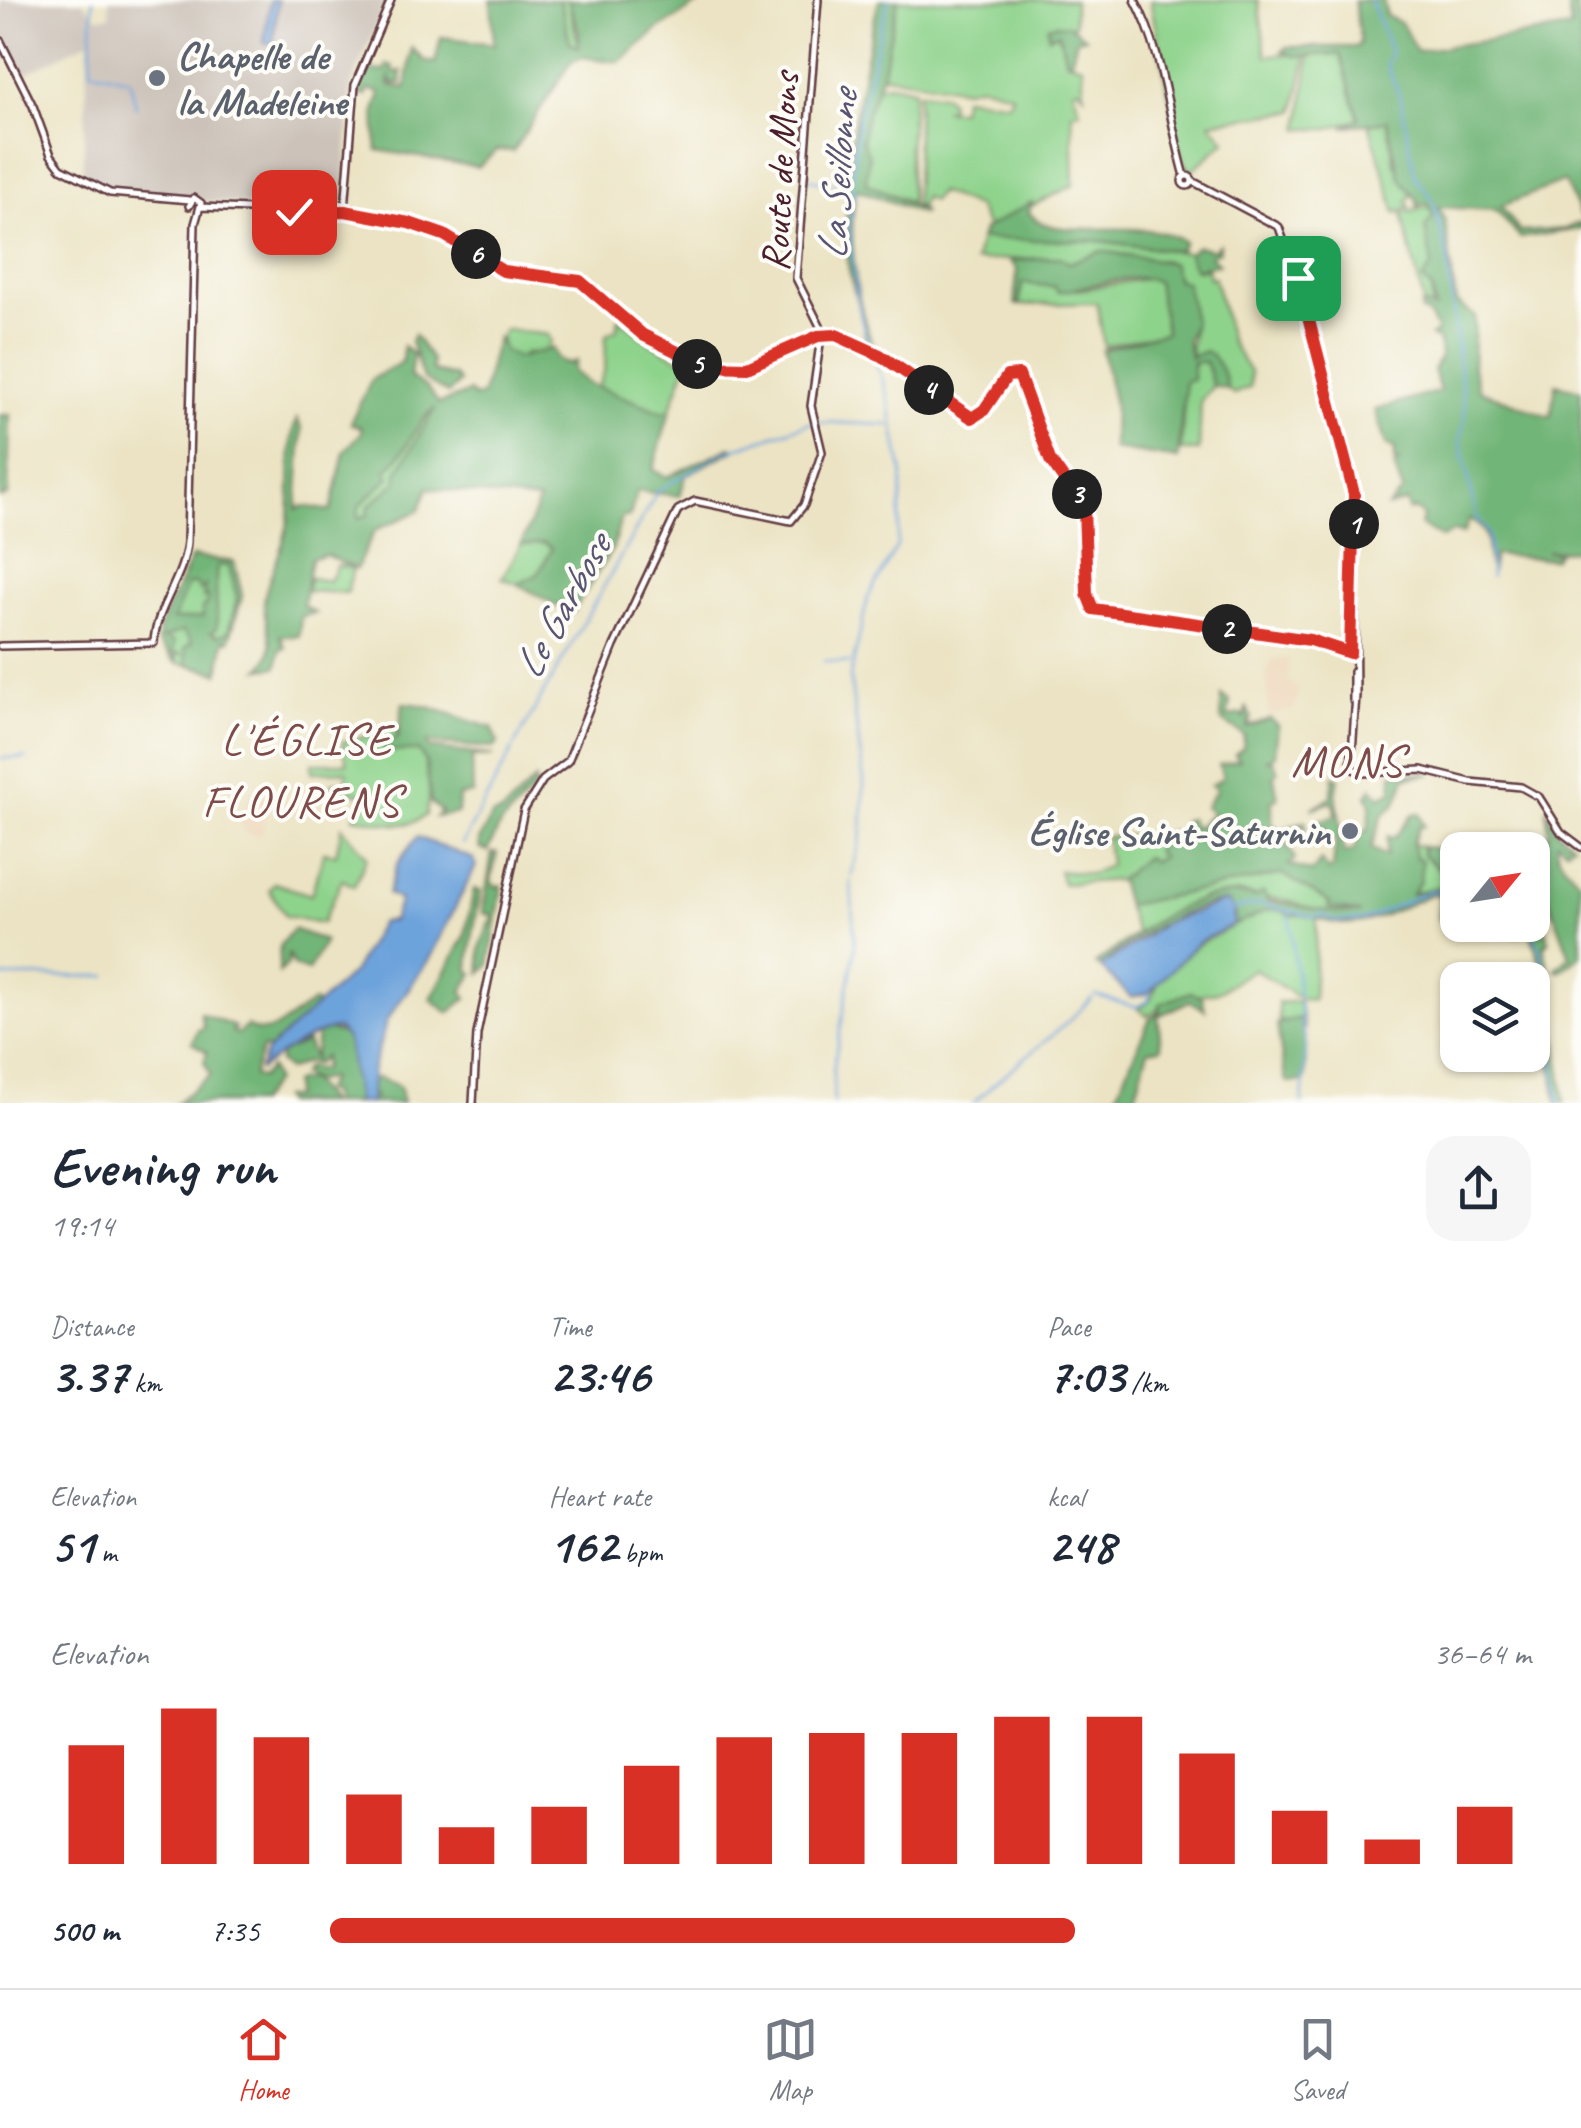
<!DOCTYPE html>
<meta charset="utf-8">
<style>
body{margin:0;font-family:Caveat,sans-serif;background:#f6f6f7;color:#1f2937;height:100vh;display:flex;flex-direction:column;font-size:38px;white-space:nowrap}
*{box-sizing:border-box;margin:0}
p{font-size:32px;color:#747a83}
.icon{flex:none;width:55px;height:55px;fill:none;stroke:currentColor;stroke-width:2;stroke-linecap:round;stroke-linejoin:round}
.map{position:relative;height:1103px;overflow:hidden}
.sheet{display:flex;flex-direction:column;background:#fff;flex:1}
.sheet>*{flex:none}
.needle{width:65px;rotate:60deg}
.fabs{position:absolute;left:1440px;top:832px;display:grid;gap:20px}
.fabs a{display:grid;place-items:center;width:110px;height:110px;border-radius:20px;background:#fff;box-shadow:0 2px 8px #0004;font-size:50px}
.pin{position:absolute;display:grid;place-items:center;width:85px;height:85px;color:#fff;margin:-42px;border-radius:20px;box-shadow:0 5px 15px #0006}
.km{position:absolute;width:50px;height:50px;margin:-25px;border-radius:50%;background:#222;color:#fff;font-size:28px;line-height:50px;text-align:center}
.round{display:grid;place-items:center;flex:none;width:105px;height:105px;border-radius:30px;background:#f6f6f7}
.summary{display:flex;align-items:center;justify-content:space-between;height:170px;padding:0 50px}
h1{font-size:55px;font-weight:700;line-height:75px}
.figures{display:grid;grid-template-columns:repeat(3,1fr);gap:15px;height:170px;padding:10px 50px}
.figures div{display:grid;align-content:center}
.figures b{font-size:50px;font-weight:700}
.figures small{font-size:28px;font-weight:400}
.figures p{font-size:28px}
.chart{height:280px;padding:20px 50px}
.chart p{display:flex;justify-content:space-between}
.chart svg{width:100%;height:180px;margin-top:10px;stroke:#d93025;stroke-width:6}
ul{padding:0 50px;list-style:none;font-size:32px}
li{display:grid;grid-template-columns:160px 120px 1fr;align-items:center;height:75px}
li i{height:25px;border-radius:12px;background:#d93025}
.menu{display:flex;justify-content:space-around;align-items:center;height:140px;border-top:2px solid #e0e1e3;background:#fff;font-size:28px;color:#747a83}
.menu a{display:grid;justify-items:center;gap:5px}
.menu .current{color:#d93025}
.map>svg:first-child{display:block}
.built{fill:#eed7bb}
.industrial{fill:#ccc2b9}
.green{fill:#8ed38c;stroke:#6c795c;stroke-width:2.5}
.forest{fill:#72b578;stroke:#5e6a52;stroke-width:2.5;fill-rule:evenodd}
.water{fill:#6da3db;stroke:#5c6183;stroke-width:2.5}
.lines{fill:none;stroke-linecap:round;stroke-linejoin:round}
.stream{stroke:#6da3db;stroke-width:2.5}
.tertiary-casing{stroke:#623c42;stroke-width:10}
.tertiary{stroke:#fff;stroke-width:5}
.route-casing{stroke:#fff;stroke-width:20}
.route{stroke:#d93025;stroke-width:12}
.worship-dot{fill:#6b7280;stroke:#fdfcf7;stroke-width:4}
.labels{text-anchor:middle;stroke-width:8;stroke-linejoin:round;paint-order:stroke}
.worship-label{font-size:40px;font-weight:bold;fill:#5b616d;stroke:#fdfcf7;text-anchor:start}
.street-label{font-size:40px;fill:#4a1f2b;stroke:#fdfcf7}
.water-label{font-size:42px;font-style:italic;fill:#585471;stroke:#fdfcf7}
.quarter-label{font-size:45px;letter-spacing:2.5px;fill:#7d4c4a;stroke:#fdfcf7}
</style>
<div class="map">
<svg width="1581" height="1103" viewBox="0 0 1581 1103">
<rect width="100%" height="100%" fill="#fdfcf7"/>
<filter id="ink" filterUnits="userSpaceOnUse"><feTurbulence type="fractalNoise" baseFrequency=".01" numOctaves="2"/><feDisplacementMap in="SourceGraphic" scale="20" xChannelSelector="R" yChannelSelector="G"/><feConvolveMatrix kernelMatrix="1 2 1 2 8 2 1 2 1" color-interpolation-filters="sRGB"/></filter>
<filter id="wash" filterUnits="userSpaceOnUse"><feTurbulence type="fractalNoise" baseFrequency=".0048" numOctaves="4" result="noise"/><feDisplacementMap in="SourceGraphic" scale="40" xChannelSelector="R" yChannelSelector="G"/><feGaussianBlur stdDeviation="2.25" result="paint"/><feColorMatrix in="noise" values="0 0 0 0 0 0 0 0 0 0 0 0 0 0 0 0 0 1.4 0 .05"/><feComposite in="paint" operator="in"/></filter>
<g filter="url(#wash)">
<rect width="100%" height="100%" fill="#ebe3c3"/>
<path class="built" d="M1273,659H1288V680L1298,691L1295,710L1268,716L1266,672Z
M251,791L270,799L262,834L255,836L244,831L240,824Z"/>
<path class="industrial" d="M0,0H81L97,17L110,16L109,0H386L351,86L343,203L295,207L204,201L111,192L82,180L89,41L20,77L0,33Z"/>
<path class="green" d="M560,0H568L579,47L570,43Z
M898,0H1074V24L1058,32L1066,60L1082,65L1084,94L1079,88L1073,90L1080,111L1072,112L1074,185L987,228L977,207L939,192L932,201L924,197L920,207L915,205L918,92L944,95L950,101L949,108L943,110H960L963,97L1009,103L1012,94L981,85L965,89L882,75Z
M1150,0H1258L1266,55L1307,54L1295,111L1210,122L1226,141L1189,173L1180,152Z
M1310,54H1340L1359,119L1327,129H1300Z
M890,84L914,89L909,150L911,203L866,183C868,166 865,157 863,142C861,126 870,102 876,86Z
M1387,120L1394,162L1412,194L1407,201L1410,208L1396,213L1369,124Z
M1430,206L1434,217L1425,227L1431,253L1432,311L1424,305L1402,214Z
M980,238L1100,241L1188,253L1198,270L1207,268L1209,278L1214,277L1231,343L1250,372V387L1234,394L1227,389L1217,365L1199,356L1191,357C1188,342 1195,332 1193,318C1190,297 1179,279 1166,261L1101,251L1069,263L1059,257L975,261Z
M1150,278L1157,282L1166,333L1104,346L1097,303L1019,305L1022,283L1078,290Z
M619,318L649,342L687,363L670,411L662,412L598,387L605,369L606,335L617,329Z
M505,329L548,335L551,341L545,353H526L518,359L503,350L500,338Z
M1197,359L1206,362L1213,386L1201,400L1199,451H1181L1185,381Z
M435,407L436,412L397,473V482L369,506L368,515L358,519L359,506L389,477L386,471C407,453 415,424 435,407Z
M545,543L553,548L537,576L518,584L502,578L521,545Z
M192,557L234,562L242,596L229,641L224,640L219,673L175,662L158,642L159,629Z
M337,565L353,569L347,593L306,591L310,578L329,581Z
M397,729L396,741L408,747L403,743L406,739L421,745L430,790L426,815C406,832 378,821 354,817L363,794L333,790V782L346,783L347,771L312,772V763H347L342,742Z
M342,827L367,857L354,886L342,880L322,923L286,916L269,890L274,883L311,895L324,852L336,854Z
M1162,833V857L1152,861L1146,857L1119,880L1063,884L1059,871L1091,874L1109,865L1106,837Z
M1412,844L1424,847L1421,850L1457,874V892L1432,888L1412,894L1420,881Z
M1283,874L1330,903L1361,914L1311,910L1288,901L1239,893L1203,898L1136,933L1126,905Z
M1268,908L1317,918L1313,1000L1301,999L1254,969L1218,992L1193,996L1191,992L1147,1015L1138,1009L1150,1000L1159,981L1197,945Z
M1299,1001L1305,1030L1300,1019L1279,1021L1278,1003Z"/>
<path class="forest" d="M491,0H560L570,43L578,47L579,32L568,0H705L657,30L620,62L582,57L571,62L513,151L497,150L478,167L377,150L375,111L381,93L368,89L366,96L356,92L368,70L385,71L387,65L393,66V72L402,71L401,83H392L389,76V85L406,88L412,48L425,61L435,63L441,37L494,44Z
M879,0H898L882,75L867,113L862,140L869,156L866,183L923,211L922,214L857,189C846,230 856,309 874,346L864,344C868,319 849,286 848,261C842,172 858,87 879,0Z
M1354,0H1383L1387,16L1402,24L1416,51L1571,28L1567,0H1581L1576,7L1581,34V217L1564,181L1501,206L1520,232L1565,229L1581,222V229L1520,238L1496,210L1438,207L1445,221L1456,303L1475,316L1473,368L1479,390L1551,417L1556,384L1581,390V550L1546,551L1558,553L1553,559L1494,555L1491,572C1484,550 1494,531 1469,519L1463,534L1454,531L1442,538L1420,525L1423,516L1415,509L1409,511L1407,502L1388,507L1403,491L1394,466L1399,462L1394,460L1395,448L1386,445L1375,410L1440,391L1433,370L1440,357L1439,341L1430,336L1437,331L1428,314L1421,312V305L1435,309L1432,289L1422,280L1432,266L1425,227L1433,217L1428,203L1417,206V200L1400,178L1387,121L1343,127L1359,119L1340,54L1295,56L1282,51L1286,47H1356L1360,42Z
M1056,24L1069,25L1085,37L1077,39L1071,60H1066L1059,33L1048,36V26Z
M1032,202L1029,212C1050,246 1144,213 1184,242L1179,251L1099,241L981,239L983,230Z
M1219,244V251L1210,256L1219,264L1194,269L1188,253L1198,246L1213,250Z
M1101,251L1172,263L1177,280L1186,282L1194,322L1187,340L1190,357L1206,351C1217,358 1226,375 1227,389L1213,386L1206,362H1193V380L1185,381L1178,459L1113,449L1114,405L1102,350L1166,332L1157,282C1138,270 1082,289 1058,292L1055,287L1022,283L1019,305L1015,304L1017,269L1010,261L1060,257L1069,263Z
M414,335L432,360V371L454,376L459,382L448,394L423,379L411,341Z
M497,337L503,350L518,358L553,348L558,360L568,364L576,361L573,371L589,384L662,412L670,411L653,470L667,477L731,447L734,450L686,475L680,496L637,491L630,516L621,518L613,548L573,612L570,604L558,607L518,584L537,575L552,549L545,543L521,545L539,501L428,488L419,511L375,530L356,569L326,555L311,558L303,606L315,613L301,616L299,636H280L285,648L280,650L277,667L260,669C284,646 259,622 265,595C271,569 286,544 289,515C292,491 287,440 297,419L302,429L297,509L304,506L331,511L344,452L362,432L361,427L351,424L352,419L372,379L402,362L403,346L413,354L410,377L427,388L439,404L469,392L475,398L482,395ZM435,408L397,473V482L369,506L368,515L358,518L359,506L390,477L386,471C407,453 415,422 435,408Z
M10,415L8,496L0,498V415Z
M192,557L234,562L242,596L229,641L224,640L219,673L187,664L185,648L192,642L183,631L163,638L174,642L173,653L183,654L176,655L177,662L158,642L159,629ZM218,565L229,566L237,599L228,632L218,636L211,632L216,629C220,606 212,581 218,565ZM188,584H196L200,591L205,586L203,598L208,596V603L202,608L203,617L173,620Z
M1222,696L1230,701L1227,717L1241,714L1244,718L1246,708L1251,717L1247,727L1270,719L1278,726L1275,756L1268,759L1273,760L1278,771L1274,776L1278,799H1272V824L1281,830L1305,821L1306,829L1301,825L1288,833L1285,841L1295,859L1289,865L1312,872L1321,861L1329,871L1333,868L1336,838H1325L1326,827L1314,829L1320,820L1334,817L1336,808L1331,802L1311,809L1331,797L1334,776L1339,778L1336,793L1344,853L1355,850L1359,830L1368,831L1371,803L1367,796L1372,787L1380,797L1393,791L1392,773L1431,774L1405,778L1396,803L1382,816L1371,848L1386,856L1388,836L1394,838L1413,814L1419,813L1424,826L1419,827L1412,844L1416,858L1422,860L1420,881L1412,894L1441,887L1457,892V924L1442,923L1438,918L1440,897L1434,893C1403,905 1371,928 1336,923C1321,921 1306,912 1290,916C1271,898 1254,922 1234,924L1235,915L1226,901C1184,906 1130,939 1100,967L1095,964C1137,933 1198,882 1255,897L1263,892L1268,901C1299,905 1328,914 1361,913L1328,907L1330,903L1282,874L1126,905L1119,880L1146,857L1152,861L1161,857L1155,851L1162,843V833L1184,830L1183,821L1189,819L1195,829L1212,813L1205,807L1217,789L1211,785L1223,778L1219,765L1239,760L1235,754L1243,748L1244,735L1221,720Z
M403,703C435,704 464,722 492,727L498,743L494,748L427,743L429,748L493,756L472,757L473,794L459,796L458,813L436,817L441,811L431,803L426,763L419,751H386L383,744L398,738Z
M535,780L536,787L500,825L488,851L480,849L479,841L492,816L502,813Z
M1546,808L1557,831L1573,844L1566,849L1557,841C1553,858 1570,868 1580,882L1581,955L1560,972L1556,969L1570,956L1547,895L1543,891L1534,894L1549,941L1543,946L1550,973L1546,979L1530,932L1515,935L1460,925H1532V850H1528L1533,846L1530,839L1549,836Z
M1424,847L1457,850V874L1439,869L1422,854Z
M492,853H497L491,881L495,887L502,886L489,965L481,973L480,948L493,915L483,913Z
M474,889L481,891C476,917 469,946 469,971L474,973L462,991L467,998L449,1013L431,999L465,936Z
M293,929L325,941L308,971L294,966L288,953V964L279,973L280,945Z
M1544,987L1553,1007L1565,1103H1557L1543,1005L1533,1027V1005L1538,1003Z
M1191,992L1202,998L1205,1010L1190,1001L1158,1016L1161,1048L1148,1050L1133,1103H1113L1150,1018L1160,1011V1004Z
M313,1002L321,1007L285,1040L274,1043L271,1050L262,1048L253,1076L261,1078L270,1068L275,1081L258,1103H176L211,1075L204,1062L207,1052L192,1043L198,1030L204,1028L200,1013L235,1027L232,1031L237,1034L247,1026C269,1043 293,1014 313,1002Z
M1300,1018L1306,1046L1305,1076L1304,1081L1289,1083L1285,1079L1277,1024Z
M327,1030L346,1035L359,1103H332L330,1092L324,1091L330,1078L315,1081L301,1074L307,1067L323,1070L324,1057L316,1064L306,1062L288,1070L279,1062L280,1053L307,1042L314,1059L317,1035Z
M378,1078L399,1086L403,1103H368L375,1096L370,1093L371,1080Z
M299,1080H310L329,1103H285L282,1097H294L293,1083Z"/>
<path class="water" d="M270,0H278L273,44L264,43Z
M417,837L474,859L476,866L429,959L387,1020L373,1067L370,1103H357L347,1040L338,1029C317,1029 274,1057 259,1071L266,1052L352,973L381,922L392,921L400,900L388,894L397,864Z
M1226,901L1233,909L1234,924L1197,943L1149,993L1131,997L1100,967L1167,922Z"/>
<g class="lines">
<path class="stream" d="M93,0L91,70L128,79
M1371,0L1391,53L1386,64L1401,99L1415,176L1434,201
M130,81L136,107
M807,179L848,185
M1434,204L1447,254L1465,417L1460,439L1477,519L1488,533L1491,577
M870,348C858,320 842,216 856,191L852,186L858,121L888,0
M819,422L888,425
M657,491L723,453L812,422
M824,661L849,663
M514,746L656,494
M0,758H26
M462,844L513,749
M851,877L862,833L864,782L850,677L868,597L897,546L903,476L887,393L874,355
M1265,905L1315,917L1324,915L1333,921L1364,920L1432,890L1458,901
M1233,909L1262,904
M1289,911L1299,998
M1529,925L1541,952L1544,979
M0,977L107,976
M1543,981L1559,1103
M1095,995L1136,1007L1149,1000V993
M1299,1003L1306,1047L1302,1103
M834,1103L833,1070L855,949L851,882
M974,1103C1012,1064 1056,1037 1092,998"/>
</g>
</g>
<g filter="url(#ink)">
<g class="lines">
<g class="tertiary-casing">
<path id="tertiary" d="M1135,0C1164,54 1168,117 1185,176
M0,40L33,106L51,155L61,168L110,193L190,200
M1182 181a5 5 0 1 1 10 0a5 5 0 1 1-10 0Z
M1192,181L1279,227L1317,341L1354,494L1356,695L1351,768L1362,773L1422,770L1470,782L1521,787L1539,797L1561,832L1581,847
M201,207L294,211
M345,209L355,85L391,0
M294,211L353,209L444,235L503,271L580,281L653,342L707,366L747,367L818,336L836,335L881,355L972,418L985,410L1007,376L1019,375L1050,460L1084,508L1087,594L1093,609L1310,640L1338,652L1355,653
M0,646L154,643C155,609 184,578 187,542L195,224L201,203L194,198L189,206
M1353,671V700
M473,1103L477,1034L524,810L543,780L568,761L614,646L678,510L695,501L791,521L804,505L822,452L811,406L822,330L796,278L818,0"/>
</g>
<use href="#tertiary" class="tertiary"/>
</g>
</g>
<g class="lines" filter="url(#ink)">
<g class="route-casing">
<path id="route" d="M294,212L345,211L409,223L444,235L503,271L580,281L643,335L706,366L747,367L818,336L836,335L880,355L972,418L984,410L1007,376L1019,375L1050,460L1084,508L1087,594L1093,609L1310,640L1350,653L1354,494L1298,278"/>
</g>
<use href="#route" class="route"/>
</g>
<g class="worship-dot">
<circle cx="157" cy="78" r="10"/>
<circle cx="1350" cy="831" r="10"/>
</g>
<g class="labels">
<g class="worship-label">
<text x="177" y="69">Chapelle de<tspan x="177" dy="46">la Madeleine</tspan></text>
<text x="1330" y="845" text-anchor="end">Église Saint-Saturnin</text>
</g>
<g class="street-label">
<text transform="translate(779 172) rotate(-87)" y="14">Route de Mons</text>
</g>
<g class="water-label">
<text transform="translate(836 175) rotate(-86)" y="15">La Seillonne</text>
<text transform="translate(561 606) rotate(-61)" y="15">Le Garbose</text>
</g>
<g class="quarter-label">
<text x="307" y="754">L'ÉGLISE</text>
<text x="1348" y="776">MONS</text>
<text x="302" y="816">FLOURENS</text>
</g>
</g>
</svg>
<div class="fabs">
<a><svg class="needle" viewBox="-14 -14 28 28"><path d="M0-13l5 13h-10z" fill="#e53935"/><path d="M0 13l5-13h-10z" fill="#747a83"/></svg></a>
<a><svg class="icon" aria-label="layers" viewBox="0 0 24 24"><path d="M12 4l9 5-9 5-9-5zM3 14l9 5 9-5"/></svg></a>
</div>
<div class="pin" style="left:1298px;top:278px;background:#1e9e55"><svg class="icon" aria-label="arrive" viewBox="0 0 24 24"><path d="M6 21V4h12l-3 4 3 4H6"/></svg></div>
<div class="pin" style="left:294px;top:212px;background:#d93025"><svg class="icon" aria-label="check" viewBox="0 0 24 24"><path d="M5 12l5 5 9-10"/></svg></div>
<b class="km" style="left:1354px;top:524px">1</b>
<b class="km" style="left:1227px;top:629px">2</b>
<b class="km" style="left:1077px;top:494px">3</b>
<b class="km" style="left:929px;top:390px">4</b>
<b class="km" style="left:697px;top:364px">5</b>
<b class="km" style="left:476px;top:254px">6</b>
</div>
<section class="sheet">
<div class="summary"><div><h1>Evening run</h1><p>19:14</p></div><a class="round"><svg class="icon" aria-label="share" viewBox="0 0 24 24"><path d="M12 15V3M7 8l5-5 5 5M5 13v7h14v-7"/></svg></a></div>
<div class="figures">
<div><p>Distance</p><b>3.37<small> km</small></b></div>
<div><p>Time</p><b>23:46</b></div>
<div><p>Pace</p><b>7:03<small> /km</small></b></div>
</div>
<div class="figures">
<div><p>Elevation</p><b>51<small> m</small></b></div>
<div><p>Heart rate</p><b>162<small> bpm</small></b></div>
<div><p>kcal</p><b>248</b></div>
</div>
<div class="chart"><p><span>Elevation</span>36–64 m</p>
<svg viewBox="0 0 160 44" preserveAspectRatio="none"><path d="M5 44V15M15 44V6M25 44V13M35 44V27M45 44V35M55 44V30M65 44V20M75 44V13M85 44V12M95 44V12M105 44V8M115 44V8M125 44V17M135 44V31M145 44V38M155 44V30"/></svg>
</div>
<ul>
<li><b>500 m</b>7:35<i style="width:62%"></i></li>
</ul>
</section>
<nav class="menu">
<a class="current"><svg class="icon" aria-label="home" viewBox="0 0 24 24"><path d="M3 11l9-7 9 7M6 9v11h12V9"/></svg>Home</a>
<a><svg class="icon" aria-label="map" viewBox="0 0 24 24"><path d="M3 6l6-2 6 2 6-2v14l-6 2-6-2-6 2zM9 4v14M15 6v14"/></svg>Map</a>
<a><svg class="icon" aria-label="saved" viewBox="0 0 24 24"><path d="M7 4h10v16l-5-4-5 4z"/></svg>Saved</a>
</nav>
